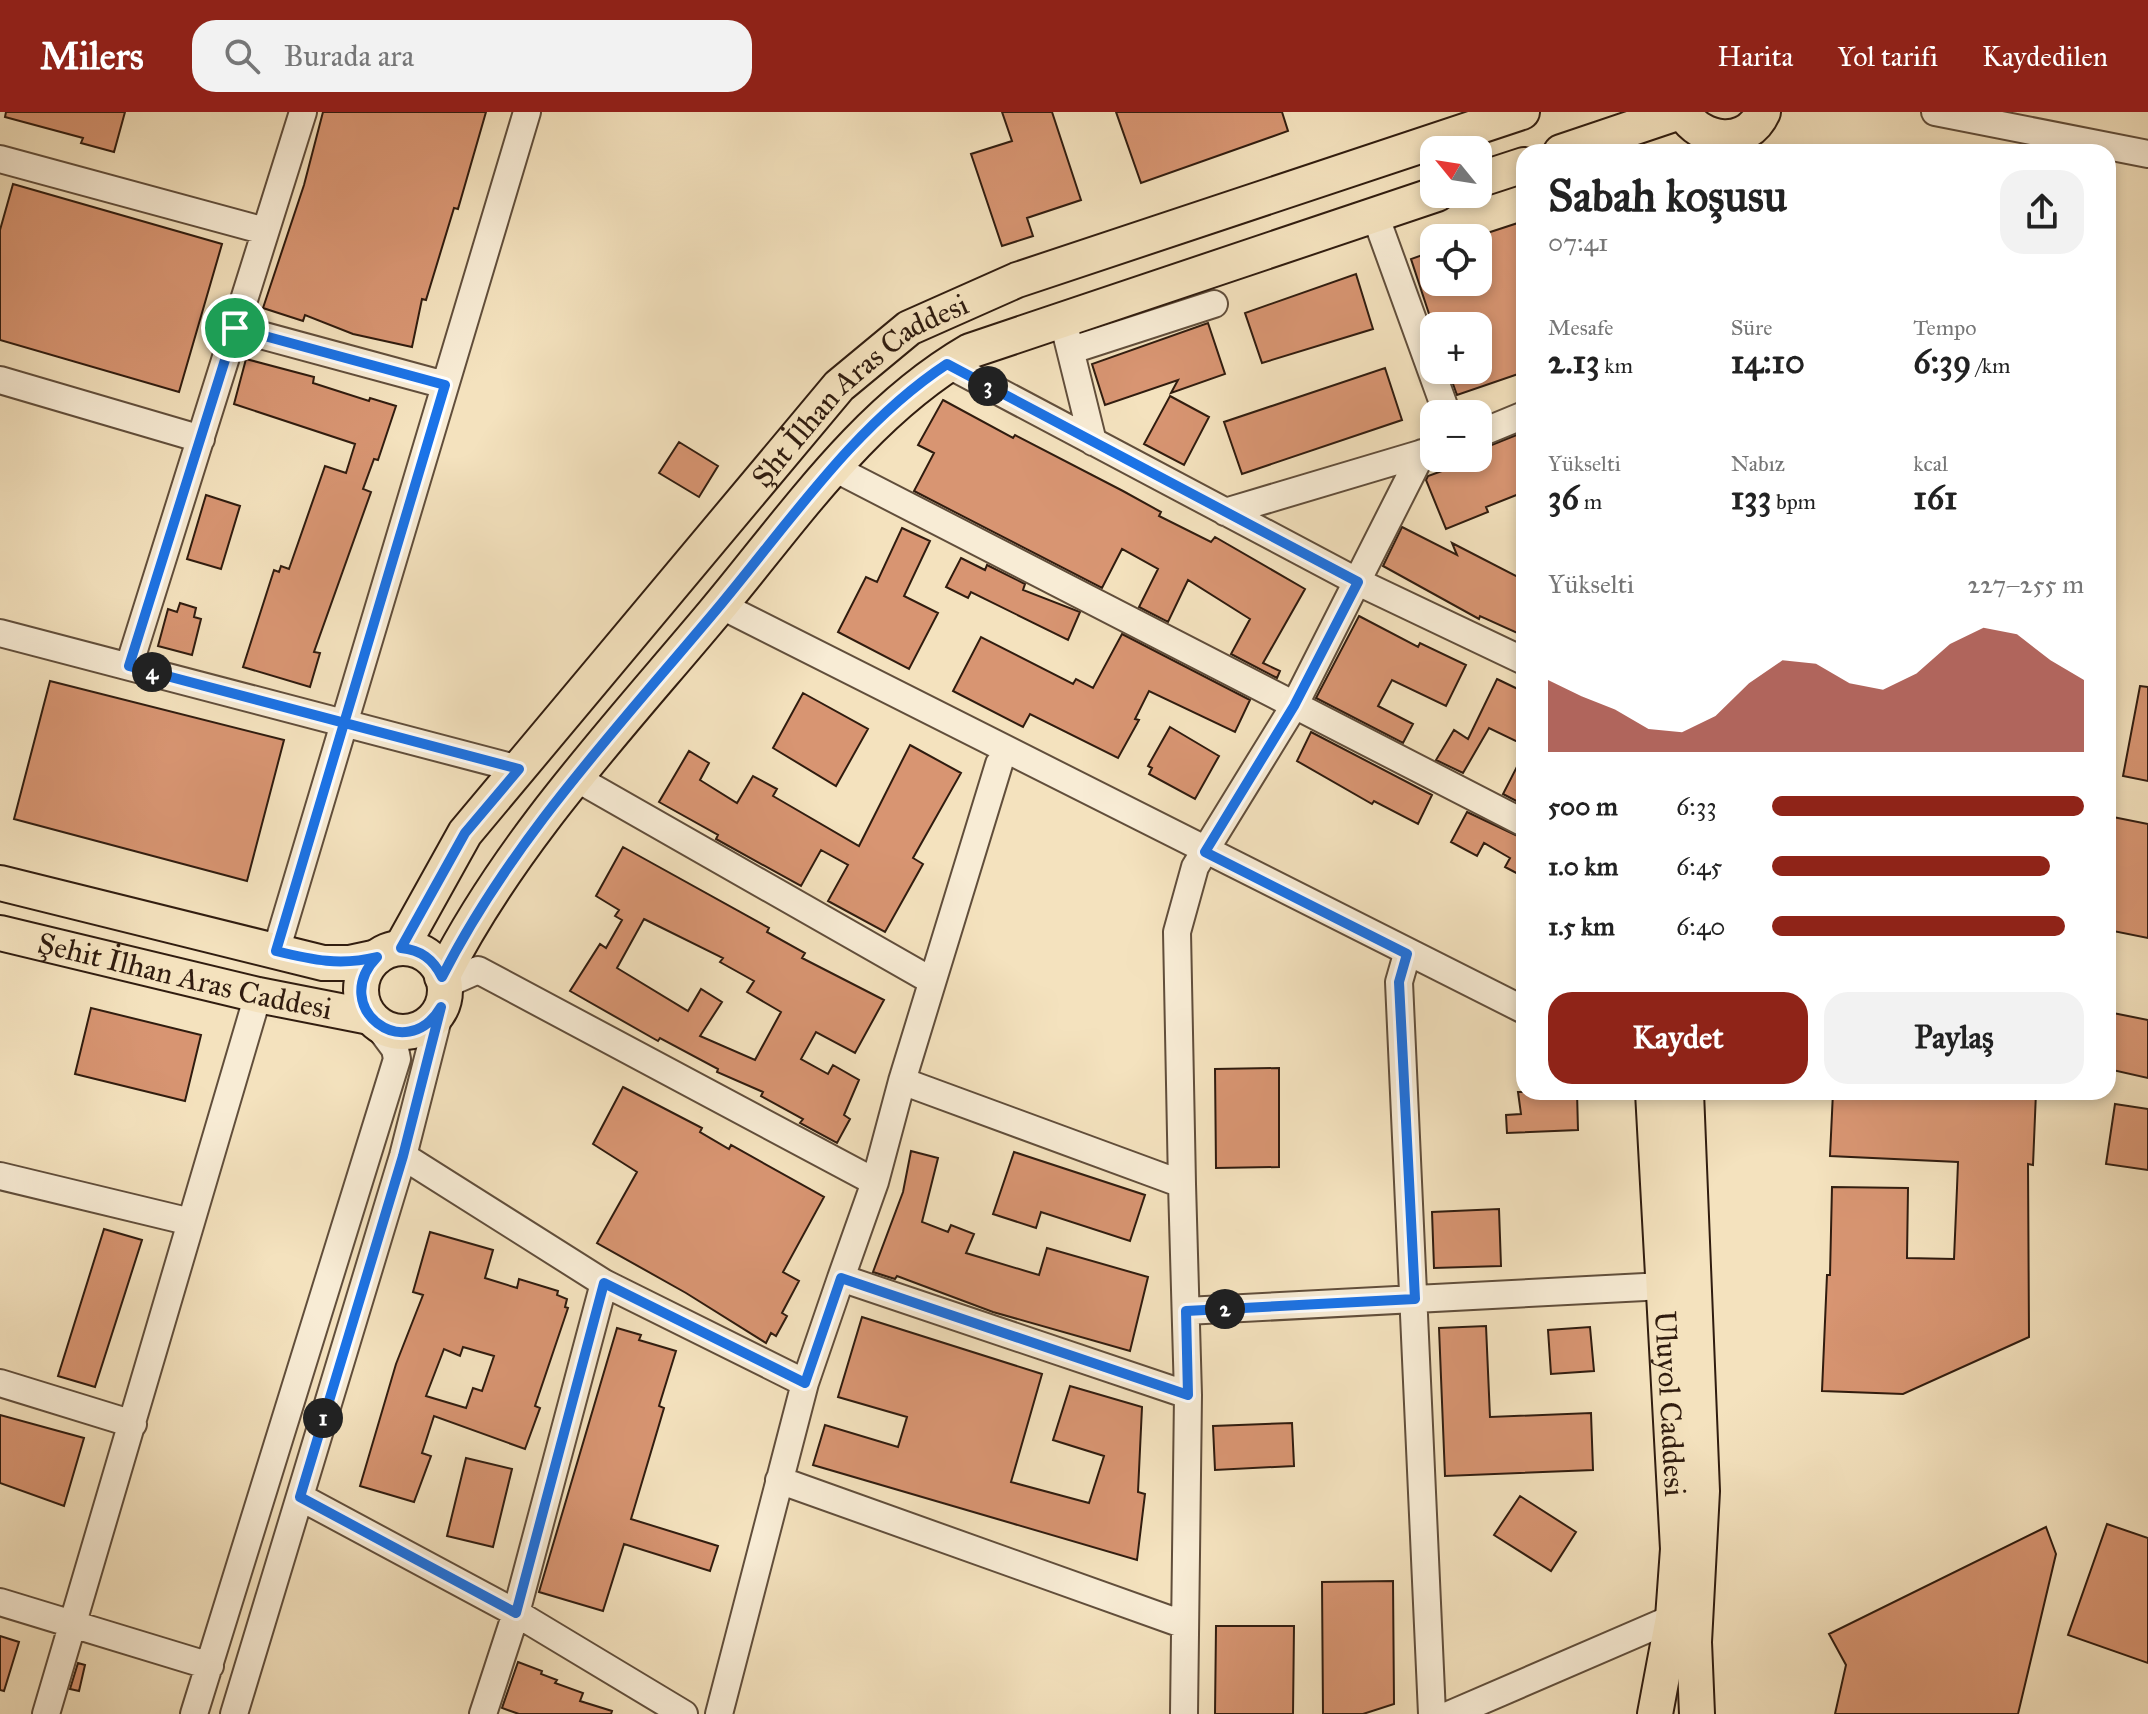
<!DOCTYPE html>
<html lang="tr">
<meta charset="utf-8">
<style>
body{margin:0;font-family:"IM FELL Great Primer",serif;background:#f2f2f2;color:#222;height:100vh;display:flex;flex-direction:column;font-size:30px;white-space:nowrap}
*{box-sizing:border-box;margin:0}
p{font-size:26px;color:#767676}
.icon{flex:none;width:44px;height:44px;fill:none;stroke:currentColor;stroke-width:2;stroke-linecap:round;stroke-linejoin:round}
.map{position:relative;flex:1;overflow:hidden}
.side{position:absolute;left:1516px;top:32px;width:600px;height:956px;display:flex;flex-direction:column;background:#fff;border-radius:24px;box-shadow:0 4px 12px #0003}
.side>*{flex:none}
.needle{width:52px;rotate:300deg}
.buttons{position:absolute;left:1420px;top:24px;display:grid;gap:16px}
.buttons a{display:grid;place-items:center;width:72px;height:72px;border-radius:16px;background:#fff;box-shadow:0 4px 12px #0003;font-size:40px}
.pin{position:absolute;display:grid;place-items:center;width:68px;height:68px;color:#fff;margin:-34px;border:4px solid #fff;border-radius:50%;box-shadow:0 2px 8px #0007}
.km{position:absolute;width:40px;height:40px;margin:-20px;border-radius:50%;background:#222;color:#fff;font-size:22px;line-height:40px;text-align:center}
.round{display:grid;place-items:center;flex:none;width:84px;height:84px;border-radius:24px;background:#f2f2f2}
.head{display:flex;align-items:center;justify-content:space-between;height:136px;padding:0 32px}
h1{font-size:44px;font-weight:700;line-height:60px}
.figures{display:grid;grid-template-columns:repeat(3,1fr);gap:12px;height:136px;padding:8px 32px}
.figures div{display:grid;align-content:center}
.figures b{font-size:34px;font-weight:700}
.figures small{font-size:22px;font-weight:400}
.figures p{font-size:22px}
.chart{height:224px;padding:16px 32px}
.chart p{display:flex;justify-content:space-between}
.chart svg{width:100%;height:144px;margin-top:8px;fill:#8f2418;opacity:.7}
.action{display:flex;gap:16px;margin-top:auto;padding:16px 32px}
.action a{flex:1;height:92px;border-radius:24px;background:#8f2418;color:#fff;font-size:32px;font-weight:700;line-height:92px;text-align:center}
.action a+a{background:#f2f2f2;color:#222}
ul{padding:0 32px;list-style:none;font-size:26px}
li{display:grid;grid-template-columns:128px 96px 1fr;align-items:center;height:60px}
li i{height:20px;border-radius:10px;background:#8f2418}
header{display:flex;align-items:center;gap:48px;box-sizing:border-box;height:112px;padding:0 40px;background:#8f2418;color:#fff}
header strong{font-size:38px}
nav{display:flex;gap:44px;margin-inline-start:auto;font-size:28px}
.search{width:560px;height:72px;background:#f2f2f2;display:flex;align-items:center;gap:20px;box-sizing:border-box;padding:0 28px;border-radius:24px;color:#767676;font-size:30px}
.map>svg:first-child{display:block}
.building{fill:#d89572;stroke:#301c0f;stroke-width:2;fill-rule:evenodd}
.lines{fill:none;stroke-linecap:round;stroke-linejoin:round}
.minor-casing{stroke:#614e3b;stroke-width:30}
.major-casing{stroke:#301c0f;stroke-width:38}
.minor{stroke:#f8ecd5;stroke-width:26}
.major{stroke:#f4e2be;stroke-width:34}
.route-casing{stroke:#fff;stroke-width:16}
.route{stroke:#1a73e8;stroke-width:10}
.labels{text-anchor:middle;stroke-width:6;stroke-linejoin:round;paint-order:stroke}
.street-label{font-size:30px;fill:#301c0f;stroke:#f8ecd5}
</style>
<header>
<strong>Milers</strong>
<div class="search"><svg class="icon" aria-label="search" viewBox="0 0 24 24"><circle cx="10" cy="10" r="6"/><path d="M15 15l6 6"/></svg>Burada ara</div>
<nav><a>Harita</a><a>Yol tarifi</a><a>Kaydedilen</a></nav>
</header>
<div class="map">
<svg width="2148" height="1602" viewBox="0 0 2148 1602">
<rect width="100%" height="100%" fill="#f4e2be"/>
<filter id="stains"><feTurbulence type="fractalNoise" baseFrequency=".0025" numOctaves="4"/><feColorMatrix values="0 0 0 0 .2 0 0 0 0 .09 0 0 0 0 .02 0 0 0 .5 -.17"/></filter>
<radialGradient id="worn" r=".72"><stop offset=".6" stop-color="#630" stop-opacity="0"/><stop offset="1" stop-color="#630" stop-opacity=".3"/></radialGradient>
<path class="building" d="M6,0H125L114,40L81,31L83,26L5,5Z
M323,0H486L458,97L454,96L426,188L422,187L412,235L353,222L305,203L303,209L263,196L304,73Z
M1002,0H1052L1081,88L1027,106L1033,124L1002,134L971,42L1012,29Z
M1116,0H1282L1288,19L1141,71Z
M13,72L222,132L179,280L0,228V118Z
M1524,109V260L1457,283L1448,258H1478V214H1433L1411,147L1434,139V170H1478V124Z
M1356,162L1373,217L1262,251L1245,201Z
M1208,211L1225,262L1171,281L1178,268L1105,293L1092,252Z
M246,247L314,265L313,271L369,289L370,286L396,294L378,348L374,347L363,377L371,380L314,540L320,541L310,575L243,555L274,458L279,460L281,454L289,457L325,354L346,361L355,332L234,292Z
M1385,256L1402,308L1242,362L1224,310Z
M1170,284L1209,305L1184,353L1144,332Z
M943,288L1013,326L1015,323L1123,379L1161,400L1159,404L1211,430L1215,425L1305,477L1263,551L1280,559L1277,566L1231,542L1250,507L1188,468L1168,510L1139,495L1158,457L1122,437L1102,476L914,379L934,341L918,333Z
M1524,320V380L1486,395L1488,400L1446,417L1426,368L1428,364L1478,346L1479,338Z
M679,330L718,354L699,385L659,361Z
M206,383L240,394L221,457L187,447Z
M1402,415L1457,443L1452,431L1524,468V524L1480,504L1479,507L1383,454Z
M902,416L930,429L904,484L938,501L909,557L838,520L866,465L877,470Z
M961,446L985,458L987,453L1025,472L1023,478L1080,500L1068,528L971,480L968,486L946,475Z
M180,491L196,496L194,505L201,507L192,543L158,534L168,497L177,500Z
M1359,504L1418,535L1420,531L1466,553L1446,594L1392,568L1378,594L1413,612L1403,631L1316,586Z
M1122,522L1250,588L1235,620L1149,579L1135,607L1139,608L1118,646L1030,602L1023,615L953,579L981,525L1073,572L1076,567L1093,576Z
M1497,567L1524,580V633L1489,616L1463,661L1436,648L1454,618L1468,627Z
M50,569L284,628L247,769L14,707Z
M2140,574L2148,575V669L2123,664Z
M803,581L868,617L836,674L773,636Z
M1170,615L1219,644L1195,687L1149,662L1152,656L1148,654Z
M1311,620L1432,683L1418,712L1374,689L1372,692L1297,649Z
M910,633L961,661L913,746L923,752L885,820L828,789L848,753L821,738L801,774L716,727L718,723L659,690L689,639L709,651L700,668L737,691L753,664L777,677L773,684L859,734Z
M1524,641V693L1503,682Z
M1467,700L1524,727V765L1505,755L1510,746L1484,731L1477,744L1451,730Z
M2108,704L2148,712V826L2108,818Z
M623,735L769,816L767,820L805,841L802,846L884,888L855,941L816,920L801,947L828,962L833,953L859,968L844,1003L850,1007L837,1031L800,1011L803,1007L761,984L763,980L717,960L718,957L660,926L658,929L570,879L600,832L606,836L622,808L615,804L619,798L596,784ZM644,807L723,846L720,850L754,869L747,880L781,900L755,948L700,924L722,890L701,877L688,899L617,856Z
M91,896L201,923L185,989L75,962Z
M2108,900L2148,908V966L2108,957Z
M1279,956V1055L1216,1056L1215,957Z
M623,975L702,1016L700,1020L729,1037L731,1033L824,1085L783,1160L799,1169L782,1201L787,1204L776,1224L771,1221L766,1231L686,1181L597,1131L637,1060L593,1032Z
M1518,980H1577L1578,1018L1507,1021L1506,1003L1521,1002Z
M1833,980H2036L2033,1053L2028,1052L2029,1225L1903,1282L1822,1279L1827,1163H1830L1832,1075L1908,1076L1907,1146L1954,1147L1957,1076L1958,1050L1830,1044Z
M2115,992L2148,997V1058L2106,1052Z
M911,1039L938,1046L922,1110L948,1120L951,1113L974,1122L966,1141L1039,1163L1047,1136L1148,1165L1130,1239L993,1200L897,1164L895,1167L873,1160L903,1080Z
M1014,1040L1145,1083L1130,1129L1041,1100L1036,1116L993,1102Z
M1499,1097L1501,1154L1434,1156L1432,1100Z
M104,1117L142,1128L95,1275L58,1264Z
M430,1120L493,1138L485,1166L517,1176L519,1167L558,1179L557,1183L567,1187L565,1195L568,1196L535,1294L540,1296L525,1337L434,1304L422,1341L431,1344L414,1390L360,1374L396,1252L423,1183L413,1180ZM463,1235L494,1244L482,1279L473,1276L466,1296L426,1284L444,1237L460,1244Z
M862,1205L1042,1262L1011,1370L1089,1391L1104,1344L1053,1328L1070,1274L1142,1295L1138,1380L1145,1382L1137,1448L813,1353L825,1313L898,1335L907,1305L838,1285Z
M1486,1214L1490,1305L1591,1301L1593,1358L1445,1364L1439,1216Z
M1590,1215L1594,1259L1551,1262L1548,1218Z
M617,1216L641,1223L639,1228L676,1239L659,1294L664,1296L631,1407L718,1434L710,1459L624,1432L603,1499L539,1480Z
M0,1303L84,1326L64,1394L0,1371Z
M1292,1311L1294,1354L1215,1358L1213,1314Z
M466,1346L512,1357L493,1435L447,1424Z
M1520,1384L1576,1420L1551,1459L1494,1423Z
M2107,1412L2148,1426V1551L2068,1523Z
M2046,1415L2056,1442L2018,1602H1835L1846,1553L1829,1522Z
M1393,1469L1394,1592L1363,1602H1323L1322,1470Z
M1216,1514H1294L1293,1602H1215Z
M0,1524L19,1530L4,1579L0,1578Z
M518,1550L542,1559L541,1562L557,1568L555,1571L583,1581L580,1589L612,1599L611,1602H519L502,1596Z
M78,1551L85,1553L79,1579L70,1577Z"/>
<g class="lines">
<g class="minor-casing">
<path id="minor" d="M1935,0L2148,42
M0,47L265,119
M1375,103L1447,302
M235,216L445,273
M1066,221L1093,330
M1072,238L1214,192
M947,252L1358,470L1524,549
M0,268L201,327
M1478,322L1524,303
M834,356L1524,711
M1225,400L1433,338
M720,493L1524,898
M0,521L519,657
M129,554L303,0
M999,652L902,969L875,1070L841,1166L1188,1283
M576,666L932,869
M276,839L527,0
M1407,842L1399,870L1432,1602
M444,873L478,858L875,1070
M902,969L1182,1072L1188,1283L1184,1602
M403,1044L604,1171L805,1271
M0,1064L191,1110
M1182,1072L1177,820L1195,755L1294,594L1422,341
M1186,1199L1664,1174
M0,1271L133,1312
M779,1368L1185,1513
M300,1385L516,1501L684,1602
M0,1490L210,1554
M46,1602L258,883
M194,1602L397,947L395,937L374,909
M234,1602L403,1044L441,895
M483,1602L516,1501L604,1171
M719,1602L805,1271L841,1166
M1451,1602L1673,1506L1681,1494"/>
</g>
<g class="major-casing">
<g id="major">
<path d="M1683,0C1701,31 1747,36 1763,0"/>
<path d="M1561,40L1680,0"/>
<path d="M1478,68L1524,53"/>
<path d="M0,771L323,851H349L377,845"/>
<path id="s1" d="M0,821L258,883L370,905"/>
<path id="s2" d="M401,836L465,721L839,274L909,216L1017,168L1522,0"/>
<circle cx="403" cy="878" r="42"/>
<path d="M442,865C511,729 617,617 714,501C792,408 863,301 970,239L1437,82"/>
<path id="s3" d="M1653,980L1678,1437L1673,1506L1655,1602"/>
<path d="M1686,980L1702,1379L1694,1530L1697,1602"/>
</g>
</g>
<use href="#minor" class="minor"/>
<use href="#major" class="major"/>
</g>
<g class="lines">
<g class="route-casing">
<path id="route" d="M235,216L445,273C388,462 332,651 276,839C313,848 340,854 377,845C328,895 406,955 441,895L403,1044L300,1385L516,1501L604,1171L805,1271L841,1166L1188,1283L1186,1199L1415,1187L1399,870L1407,842L1205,740L1294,594L1358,470L947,252C856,312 791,408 722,491C623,610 513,725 442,865C433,847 421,838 401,836L465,721L519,657L129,554L235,216"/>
</g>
<use href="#route" class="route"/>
</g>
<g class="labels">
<g class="street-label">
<text dy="10" stroke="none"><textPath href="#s2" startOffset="728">Şht İlhan Aras Caddesi</textPath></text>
<text dy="10" stroke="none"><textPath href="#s1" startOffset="190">Şehit İlhan Aras Caddesi</textPath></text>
<text dy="10" stroke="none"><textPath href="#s3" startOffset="312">Uluyol Caddesi</textPath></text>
</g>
</g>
<rect width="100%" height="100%" filter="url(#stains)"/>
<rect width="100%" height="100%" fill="url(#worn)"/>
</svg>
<div class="buttons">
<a><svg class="needle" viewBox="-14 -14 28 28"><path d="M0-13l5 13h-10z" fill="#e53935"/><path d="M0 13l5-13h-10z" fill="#767676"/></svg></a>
<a><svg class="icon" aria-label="locate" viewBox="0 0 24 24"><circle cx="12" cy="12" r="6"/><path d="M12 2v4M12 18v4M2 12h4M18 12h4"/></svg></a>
<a>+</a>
<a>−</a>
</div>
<div class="pin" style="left:235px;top:216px;background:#1e9e55"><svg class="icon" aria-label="arrive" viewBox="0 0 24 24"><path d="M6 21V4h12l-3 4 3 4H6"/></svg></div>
<b class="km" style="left:323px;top:1306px">1</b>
<b class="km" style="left:1225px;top:1197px">2</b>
<b class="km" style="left:988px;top:274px">3</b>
<b class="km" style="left:152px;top:560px">4</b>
<section class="side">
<div class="head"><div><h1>Sabah koşusu</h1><p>07:41</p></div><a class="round"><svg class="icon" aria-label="share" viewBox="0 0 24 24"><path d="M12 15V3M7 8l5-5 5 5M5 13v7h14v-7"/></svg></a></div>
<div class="figures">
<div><p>Mesafe</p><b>2.13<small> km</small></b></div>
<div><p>Süre</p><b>14:10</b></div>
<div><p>Tempo</p><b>6:39<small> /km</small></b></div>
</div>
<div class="figures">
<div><p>Yükselti</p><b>36<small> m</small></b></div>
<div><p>Nabız</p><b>133<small> bpm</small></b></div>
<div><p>kcal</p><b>161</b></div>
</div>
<div class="chart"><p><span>Yükselti</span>227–255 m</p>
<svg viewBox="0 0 160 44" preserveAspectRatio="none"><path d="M0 44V22L10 27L20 31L30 37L40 38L50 33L60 23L70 16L80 17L90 23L100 25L110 20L120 11L130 6L140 8L150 16L160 22V44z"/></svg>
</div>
<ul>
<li><b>500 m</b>6:33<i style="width:100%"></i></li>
<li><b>1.0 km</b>6:45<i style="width:89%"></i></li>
<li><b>1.5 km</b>6:40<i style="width:94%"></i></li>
</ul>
<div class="action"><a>Kaydet</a><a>Paylaş</a></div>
</section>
</div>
